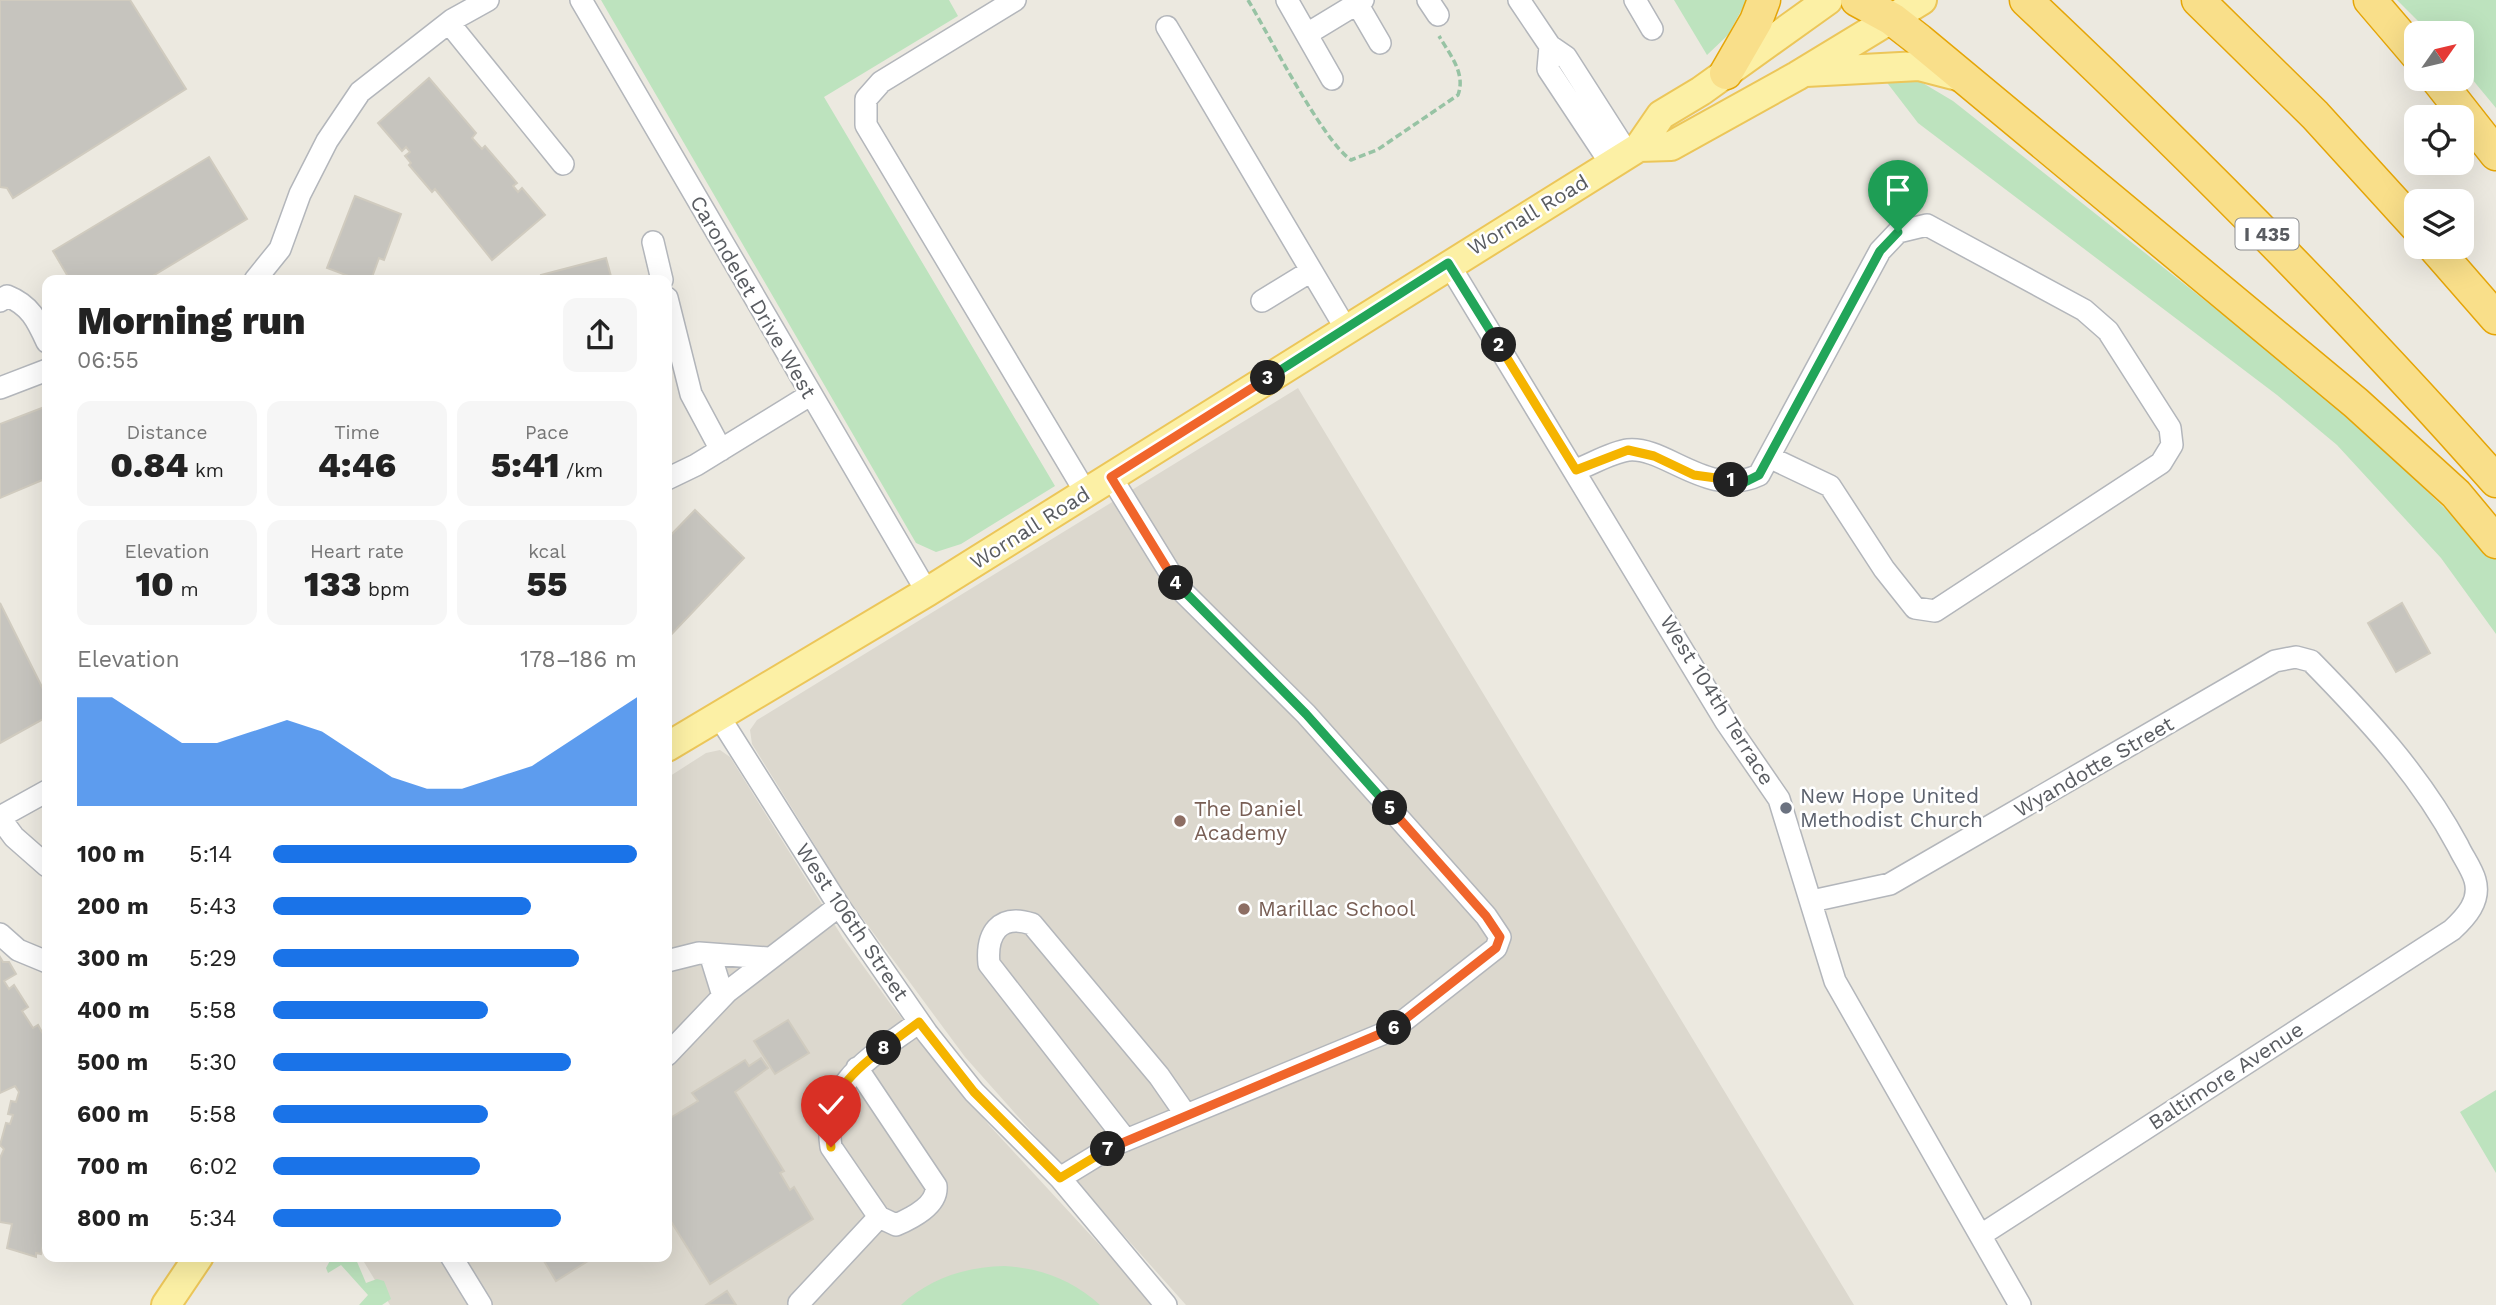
<!DOCTYPE html>
<meta charset="utf-8">
<style>
body{margin:0;font-family:"Work Sans",sans-serif;background:#f6f6f6;color:#222;height:100vh;display:flex;flex-direction:column;font-size:26px;white-space:nowrap}
*{box-sizing:border-box;margin:0}
p{font-size:23px;color:#767676}
.icon{flex:none;width:38px;height:38px;fill:none;stroke:currentColor;stroke-width:2;stroke-linecap:round;stroke-linejoin:round}
.map{position:relative;flex:1;overflow:hidden}
.sheet{position:absolute;left:42px;top:275px;width:630px;height:987px;display:flex;flex-direction:column;background:#fff;border-radius:14px;box-shadow:0 7px 28px #0002}
.sheet>*{flex:none}
.needle{width:46px;rotate:56deg}
.tools{position:absolute;left:2404px;top:21px;display:grid;gap:14px}
.tools a{display:grid;place-items:center;width:70px;height:70px;border-radius:14px;background:#fff;box-shadow:0 7px 28px #0002;font-size:35px}
.pin{position:absolute;display:grid;place-items:center;width:60px;height:60px;color:#fff;margin:-72px -30px;border-radius:50% 50% 50% 0;rotate:-45deg;box-shadow:0 0 7px #0007}
.pin .icon{rotate:45deg}
.km{position:absolute;width:35px;height:35px;margin:-18px;border-radius:50%;background:#222;color:#fff;font-size:19px;line-height:35px;text-align:center}
.round{display:grid;place-items:center;flex:none;width:74px;height:74px;border-radius:14px;background:#f6f6f6}
.overview{display:flex;align-items:center;justify-content:space-between;height:119px;padding:0 35px}
h1{font-size:38px;font-weight:800;line-height:52px}
.figures{display:grid;grid-template-columns:repeat(3,1fr);gap:10px;height:119px;padding:7px 35px}
.figures div{display:grid;align-content:center;border-radius:14px;background:#f6f6f6;text-align:center}
.figures b{font-size:35px;font-weight:800}
.figures small{font-size:19px;font-weight:400}
.figures p{font-size:19px}
.chart{height:196px;padding:14px 35px}
.chart p{display:flex;justify-content:space-between}
.chart svg{width:100%;height:126px;margin-top:7px;fill:#1a73e8;opacity:.7}
ul{padding:0 35px;list-style:none;font-size:23px}
li{display:grid;grid-template-columns:112px 84px 1fr;align-items:center;height:52px}
li i{height:18px;border-radius:9px;background:#1a73e8}
.map>svg:first-child{display:block}
.education{fill:#dcd8ce}
.green{fill:#bde3be}
.building{fill:#c6c4be;stroke:#d0cbbf;stroke-width:2}
.lines{fill:none;stroke-linecap:round;stroke-linejoin:round}
.minor-casing{stroke:#b3b6bb;stroke-width:24}
.major-casing{stroke:#ecc659;stroke-width:32}
.highway-casing{stroke:#e5a507;stroke-width:35}
.path{stroke:#97c3a4;stroke-width:3.5;stroke-dasharray:7 3.5;stroke-linecap:butt}
.minor{stroke:#fff;stroke-width:21}
.major{stroke:#fcf0a5;stroke-width:28}
.highway{stroke:#f9df8a;stroke-width:32}
.split-1-casing{stroke:#fff;stroke-width:14}
.split-2-casing{stroke:#fff;stroke-width:14}
.split-3-casing{stroke:#fff;stroke-width:14}
.split-4-casing{stroke:#fff;stroke-width:14}
.split-5-casing{stroke:#fff;stroke-width:14}
.split-6-casing{stroke:#fff;stroke-width:14}
.split-7-casing{stroke:#fff;stroke-width:14}
.split-8-casing{stroke:#fff;stroke-width:14}
.split-9-casing{stroke:#fff;stroke-width:14}
.split-1{stroke:#22a559;stroke-width:9}
.split-2{stroke:#f5b400;stroke-width:9}
.split-3{stroke:#22a559;stroke-width:9}
.split-4{stroke:#f0652b;stroke-width:9}
.split-5{stroke:#22a559;stroke-width:9}
.split-6{stroke:#f0652b;stroke-width:9}
.split-7{stroke:#f0652b;stroke-width:9}
.split-8{stroke:#f5b400;stroke-width:9}
.split-9{stroke:#f5b400;stroke-width:9}
.worship-dot{fill:#6b7280;stroke:#fff;stroke-width:2.5}
.education-dot{fill:#8d6e63;stroke:#fff;stroke-width:2.5}
.labels{text-anchor:middle;stroke-width:5;stroke-linejoin:round;paint-order:stroke}
.shield{fill:#fff;stroke:#8b8d90;stroke-width:2}
.shield-label{font-size:19px;font-weight:bold;fill:#595c61}
.street-label{font-size:21px;fill:#595c61;stroke:#fff}
.worship-label{font-size:21px;fill:#5b616d;stroke:#fff;text-anchor:start}
.education-label{font-size:21px;fill:#785e54;stroke:#fff;text-anchor:start}
</style>
<div class="map">
<svg width="2496" height="1305" viewBox="0 0 2496 1305">
<rect width="100%" height="100%" fill="#ece9e0"/>
<path class="education" d="M1298,388L1854,1305H1186L965,1057L849,900L752,744L750,730L757,720Z
M720,750L730,757L843,938L892,1006L989,1125L1155,1305H390L361,1257L667,1256V778L706,753Z"/>
<path class="green" d="M601,0H949L958,16L824,97L1055,486L961,544L936,552L916,543Z
M1674,0H1747L1728,35L1707,55Z
M2397,0H2496V108L2462,67V33H2430Z
M1916,79L1953,101L2341,408L2496,558V634L2441,558L2337,445L2277,395L1918,123L1885,80Z
M2496,1090V1173L2460,1112Z
M332,1257H355L366,1283L377,1279L384,1281L391,1299L382,1305H359L368,1295L341,1265L328,1273L326,1268Z
M1004,1266C1040,1268 1073,1280 1100,1305H901C930,1278 966,1267 1004,1266Z"/>
<path class="building" d="M0,0H130L186,89L13,198L7,188L0,187Z
M429,78L476,133L472,138L482,149L485,146L517,183L513,186L518,192L522,188L545,215L492,260L435,189L432,192L409,165L411,163L405,156L410,152L406,147L402,151L378,123Z
M209,157L247,219L146,280H70L53,251Z
M355,196L401,214L384,260L379,258L371,280H359L327,268Z
M606,258L612,280H542L541,275Z
M47,406V478L0,498V424Z
M695,510L744,558L667,639V539Z
M0,603L47,697V717L0,743Z
M2402,603L2430,653L2396,672L2368,623Z
M0,957L3,962H9L16,974L4,981L9,989L14,985L28,1007L22,1011L33,1028L38,1025L47,1041V1243L44,1242L41,1254L36,1253V1257L7,1248L12,1224L0,1222V1158L4,1149L0,1145L6,1123L10,1124L13,1115L8,1114L11,1101L16,1102L19,1092L15,1086L0,1093Z
M788,1020L809,1053L775,1074L754,1041Z
M761,1058L768,1068L735,1092L784,1171L780,1173L790,1190L794,1187L813,1219L710,1284L667,1215V1120L698,1101L692,1093L745,1060L749,1066Z
M541,1256H596L556,1281Z
M727,1291L736,1305H706Z"/>
<g class="lines">
<g class="minor-casing">
<path id="minor" d="M581,0L927,592
M1015,0L881,82L866,99V125L1086,493
M1287,0L1332,79
M1355,0L1380,43
M1428,0L1438,15
M1519,0L1550,46L1566,57L1628,154
M1635,0L1652,29
M449,23L563,164
M1167,27L1346,329
M1307,34L1363,0
M1550,46L1548,69L1611,164
M653,242L662,280
M1448,263L1726,722L1779,799L1835,981L2020,1305
M255,280L280,249L300,194L327,141L360,92L452,20L488,0
M667,298L691,394L721,450
M0,301L7,296C30,305 37,320 47,342
M1262,301L1311,271
M0,388L47,370
M1576,470C1592,464 1612,452 1628,450C1666,446 1708,499 1759,475L1880,251L1898,232L1927,225L2084,310L2108,331L2170,428L2172,445L2161,463L1935,611L1915,608L1884,569L1830,486L1769,457
M667,479L696,465L810,395
M720,718L839,906L927,1033L974,1092L1060,1178L1166,1305
M0,817L47,791
M0,818L14,837L47,866
M1812,901L1890,884L2275,661L2296,657L2311,661C2367,718 2420,775 2458,846C2463,857 2472,869 2475,880C2481,901 2466,917 2452,930L1981,1235
M0,934L18,950L47,962
M710,954L723,996
M667,961L699,953L768,958
M667,1055L727,992L839,906
M857,1068L936,1186C938,1205 912,1218 896,1225L879,1217L831,1147C821,1081 875,1055 919,1022
M1126,1140L989,964C986,934 999,913 1032,924L1159,1076L1186,1115
M1060,1178L1114,1145L1392,1030L1496,948L1500,937L1486,916L1306,714L1180,589L1111,477
M451,1256L481,1305
M799,1303L879,1217"/>
</g>
<g class="major-casing">
<path id="major" d="M1806,72L1919,66L1965,78
M1639,147L1671,146L1797,76L1922,0
M667,747L927,592L1639,147L1661,115L1701,91L1828,0
M166,1305L199,1256"/>
</g>
<g class="highway-casing">
<path id="highway" d="M1857,0L1892,19L1919,40L2356,403L2456,494L2496,542
M2026,0C2189,154 2347,312 2496,481
M2198,0L2315,115L2417,227
M2370,0L2417,55
M1726,73L1756,21L1764,0
M2437,79L2496,154
M2434,247L2496,318"/>
</g>
<path class="path" d="M1248,0C1269,35 1322,140 1351,160L1377,150L1458,95C1466,73 1450,55 1439,36"/>
<use href="#minor" class="minor"/>
<use href="#major" class="major"/>
<use href="#highway" class="highway"/>
</g>
<g class="lines">
<g class="split-1-casing">
<path id="split-1" d="M1731,480L1745,482L1759,475L1880,251L1898,232"/>
</g>
<g class="split-2-casing">
<path id="split-2" d="M1499,345L1576,470L1628,450L1654,456L1694,475L1731,480"/>
</g>
<g class="split-3-casing">
<path id="split-3" d="M1268,378L1448,263L1499,345"/>
</g>
<g class="split-4-casing">
<path id="split-4" d="M1176,583L1111,477L1268,378"/>
</g>
<g class="split-5-casing">
<path id="split-5" d="M1176,583L1306,714L1390,808"/>
</g>
<g class="split-6-casing">
<path id="split-6" d="M1390,808L1486,916L1500,937L1496,948L1394,1028"/>
</g>
<g class="split-7-casing">
<path id="split-7" d="M1108,1149L1394,1028"/>
</g>
<g class="split-8-casing">
<path id="split-8" d="M884,1048L919,1022L974,1092L1060,1178L1108,1149"/>
</g>
<g class="split-9-casing">
<path id="split-9" d="M831,1147C823,1098 849,1074 884,1048"/>
</g>
<use href="#split-1" class="split-1"/>
<use href="#split-2" class="split-2"/>
<use href="#split-3" class="split-3"/>
<use href="#split-4" class="split-4"/>
<use href="#split-5" class="split-5"/>
<use href="#split-6" class="split-6"/>
<use href="#split-7" class="split-7"/>
<use href="#split-8" class="split-8"/>
<use href="#split-9" class="split-9"/>
</g>
<circle class="worship-dot" cx="1786" cy="808" r="7"/>
<g class="education-dot">
<circle cx="1180" cy="821" r="7"/>
<circle cx="1244" cy="909" r="7"/>
</g>
<g class="labels">
<rect class="shield" x="2235.5" y="218.5" width="63" height="31" rx="5"/>
<g class="shield-label">
<text x="2267" y="241">I 435</text>
</g>
<g class="street-label">
<text transform="translate(1528 215) rotate(-31)" y="7">Wornall Road</text>
<text transform="translate(753 297) rotate(60)" y="7">Carondelet Drive West</text>
<text transform="translate(1030 528) rotate(-32)" y="7">Wornall Road</text>
<text transform="translate(1717 700) rotate(58)" y="7">West 104th Terrace</text>
<text transform="translate(2094 767) rotate(-30)" y="7">Wyandotte Street</text>
<text transform="translate(852 922) rotate(56)" y="7">West 106th Street</text>
<text transform="translate(2226 1076) rotate(-33)" y="7">Baltimore Avenue</text>
</g>
<g class="worship-label">
<text x="1800" y="803">New Hope United<tspan x="1800" dy="24">Methodist Church</tspan></text>
</g>
<g class="education-label">
<text x="1194" y="816">The Daniel<tspan x="1194" dy="24">Academy</tspan></text>
<text x="1258" y="916">Marillac School</text>
</g>
</g>
</svg>
<div class="tools">
<a><svg class="needle" viewBox="-14 -14 28 28"><path d="M0-13l5 13h-10z" fill="#e53935"/><path d="M0 13l5-13h-10z" fill="#767676"/></svg></a>
<a><svg class="icon" aria-label="locate" viewBox="0 0 24 24"><circle cx="12" cy="12" r="6"/><path d="M12 2v4M12 18v4M2 12h4M18 12h4"/></svg></a>
<a><svg class="icon" aria-label="layers" viewBox="0 0 24 24"><path d="M12 4l9 5-9 5-9-5zM3 14l9 5 9-5"/></svg></a>
</div>
<div class="pin" style="left:1898px;top:232px;background:#1e9e55"><svg class="icon" aria-label="arrive" viewBox="0 0 24 24"><path d="M6 21V4h12l-3 4 3 4H6"/></svg></div>
<div class="pin" style="left:831px;top:1147px;background:#d93025"><svg class="icon" aria-label="check" viewBox="0 0 24 24"><path d="M5 12l5 5 9-10"/></svg></div>
<b class="km" style="left:1731px;top:480px">1</b>
<b class="km" style="left:1499px;top:345px">2</b>
<b class="km" style="left:1268px;top:378px">3</b>
<b class="km" style="left:1176px;top:583px">4</b>
<b class="km" style="left:1390px;top:808px">5</b>
<b class="km" style="left:1394px;top:1028px">6</b>
<b class="km" style="left:1108px;top:1149px">7</b>
<b class="km" style="left:884px;top:1048px">8</b>
<section class="sheet">
<div class="overview"><div><h1>Morning run</h1><p>06:55</p></div><a class="round"><svg class="icon" aria-label="share" viewBox="0 0 24 24"><path d="M12 15V3M7 8l5-5 5 5M5 13v7h14v-7"/></svg></a></div>
<div class="figures">
<div><p>Distance</p><b>0.84<small> km</small></b></div>
<div><p>Time</p><b>4:46</b></div>
<div><p>Pace</p><b>5:41<small> /km</small></b></div>
</div>
<div class="figures">
<div><p>Elevation</p><b>10<small> m</small></b></div>
<div><p>Heart rate</p><b>133<small> bpm</small></b></div>
<div><p>kcal</p><b>55</b></div>
</div>
<div class="chart"><p><span>Elevation</span>178–186 m</p>
<svg viewBox="0 0 160 44" preserveAspectRatio="none"><path d="M0 44V6L10 6L20 14L30 22L40 22L50 18L60 14L70 18L80 26L90 34L100 38L110 38L120 34L130 30L140 22L150 14L160 6V44z"/></svg>
</div>
<ul>
<li><b>100 m</b>5:14<i style="width:100%"></i></li>
<li><b>200 m</b>5:43<i style="width:71%"></i></li>
<li><b>300 m</b>5:29<i style="width:84%"></i></li>
<li><b>400 m</b>5:58<i style="width:59%"></i></li>
<li><b>500 m</b>5:30<i style="width:82%"></i></li>
<li><b>600 m</b>5:58<i style="width:59%"></i></li>
<li><b>700 m</b>6:02<i style="width:57%"></i></li>
<li><b>800 m</b>5:34<i style="width:79%"></i></li>
</ul>
</section>
</div>
